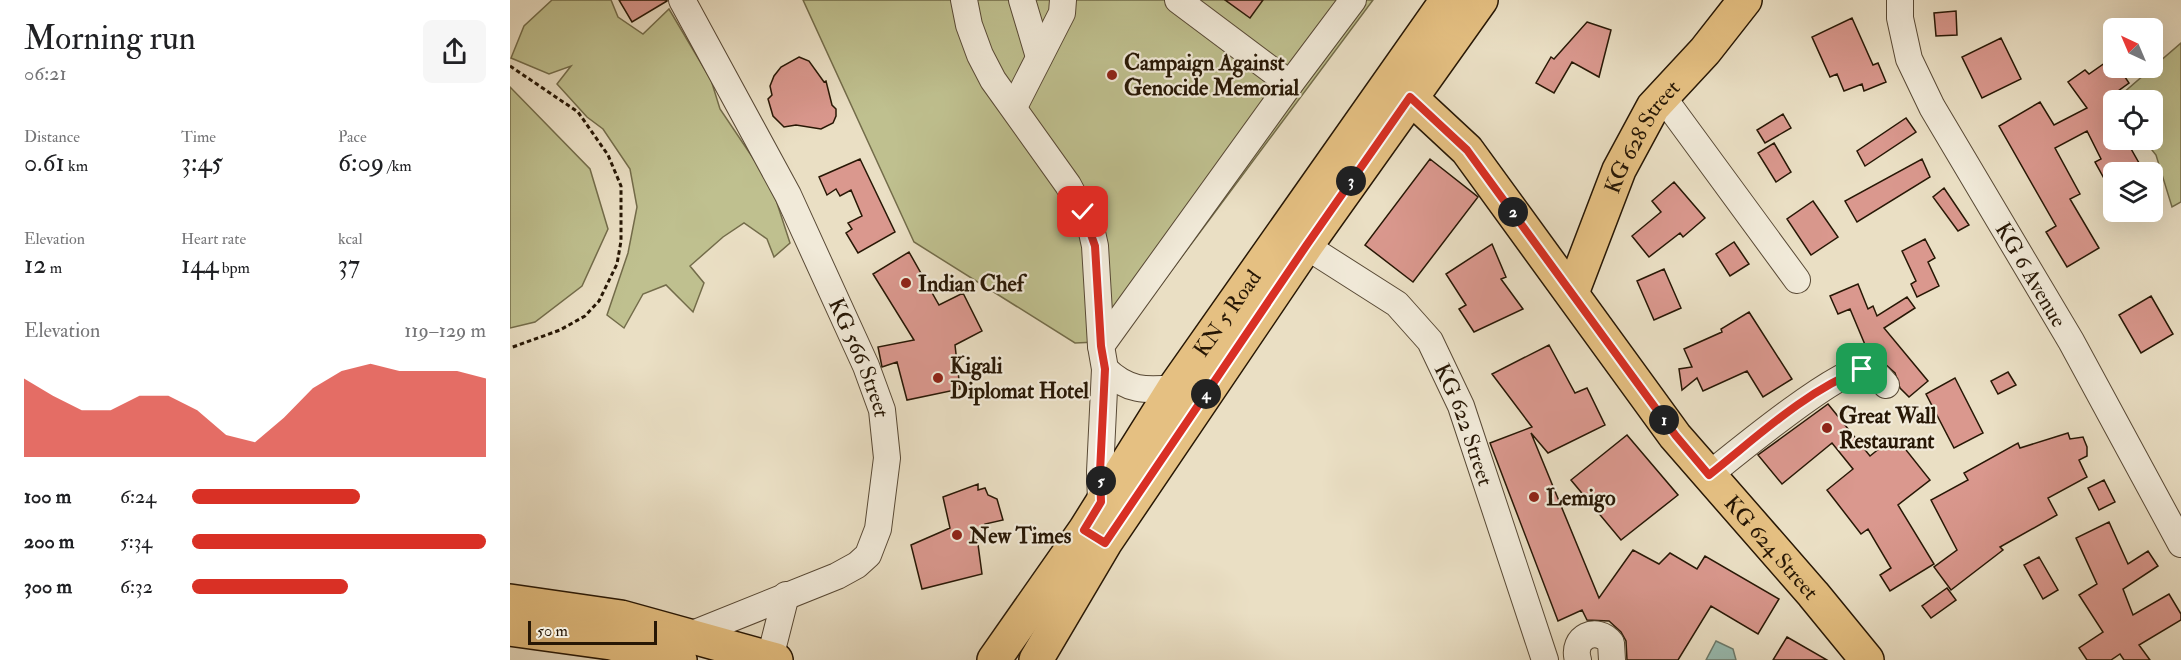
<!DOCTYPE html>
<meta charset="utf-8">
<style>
body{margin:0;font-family:"IM FELL Double Pica",serif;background:#f6f6f6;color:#202124;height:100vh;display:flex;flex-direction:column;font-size:22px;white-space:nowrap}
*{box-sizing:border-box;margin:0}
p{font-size:20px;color:#757577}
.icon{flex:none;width:33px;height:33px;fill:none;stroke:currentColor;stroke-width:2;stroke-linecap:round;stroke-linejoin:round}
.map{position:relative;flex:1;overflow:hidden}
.sheet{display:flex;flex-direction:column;background:#fff;width:510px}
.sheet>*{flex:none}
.needle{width:39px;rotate:316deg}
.controls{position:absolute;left:1593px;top:18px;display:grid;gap:12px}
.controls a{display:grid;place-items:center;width:60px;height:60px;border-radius:9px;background:#fff;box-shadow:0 6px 24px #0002;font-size:30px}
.scale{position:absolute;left:18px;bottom:15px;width:129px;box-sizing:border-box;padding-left:6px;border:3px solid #271705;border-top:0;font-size:16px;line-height:21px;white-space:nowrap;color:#271705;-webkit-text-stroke:4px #f1ead9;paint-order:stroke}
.pin{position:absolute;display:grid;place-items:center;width:51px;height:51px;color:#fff;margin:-26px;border-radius:12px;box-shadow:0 3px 9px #0006}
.km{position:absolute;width:30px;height:30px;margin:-15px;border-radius:50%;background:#222;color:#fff;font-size:16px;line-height:30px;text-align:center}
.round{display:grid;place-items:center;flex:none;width:63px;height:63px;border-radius:9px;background:#f6f6f6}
.head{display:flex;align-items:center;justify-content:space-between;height:102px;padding:0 24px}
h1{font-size:33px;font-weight:600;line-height:45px}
.stats{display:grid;grid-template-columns:repeat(3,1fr);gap:9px;height:102px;padding:6px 24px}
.stats div{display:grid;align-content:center}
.stats b{font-size:26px;font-weight:600}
.stats small{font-size:16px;font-weight:400}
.stats p{font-size:16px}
.chart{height:168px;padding:12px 24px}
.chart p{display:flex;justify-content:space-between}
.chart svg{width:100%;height:108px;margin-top:6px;fill:#d93025;opacity:.7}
ul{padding:0 24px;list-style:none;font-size:20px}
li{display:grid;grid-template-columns:96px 72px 1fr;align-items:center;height:45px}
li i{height:15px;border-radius:8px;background:#d93025}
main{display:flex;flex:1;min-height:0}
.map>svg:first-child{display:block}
.green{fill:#bfc08f;stroke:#736c4a;stroke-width:1.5}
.water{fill:#98bdb3;stroke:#6b7b6d;stroke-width:1.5}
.building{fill:#da988e;stroke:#271705;stroke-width:1.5}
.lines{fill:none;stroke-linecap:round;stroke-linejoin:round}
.minor-casing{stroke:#584935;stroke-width:28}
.major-casing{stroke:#271705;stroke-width:36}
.path{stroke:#271705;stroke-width:3;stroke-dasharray:4.5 3;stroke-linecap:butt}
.minor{stroke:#f1ead9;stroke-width:26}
.major{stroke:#e5c082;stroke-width:33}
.route-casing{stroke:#fff;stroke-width:12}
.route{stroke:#d93025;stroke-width:8}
.poi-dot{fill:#8f2418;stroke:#f1ead9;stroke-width:2}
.labels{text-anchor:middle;stroke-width:4.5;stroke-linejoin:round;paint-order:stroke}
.poi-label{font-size:22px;font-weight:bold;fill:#271705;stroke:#f1ead9;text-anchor:start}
.street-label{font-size:22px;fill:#271705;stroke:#f1ead9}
</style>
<main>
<section class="sheet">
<div class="head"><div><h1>Morning run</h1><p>06:21</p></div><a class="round"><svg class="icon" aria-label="share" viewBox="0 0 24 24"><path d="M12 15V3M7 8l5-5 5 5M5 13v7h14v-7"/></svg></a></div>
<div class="stats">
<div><p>Distance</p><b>0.61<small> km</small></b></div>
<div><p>Time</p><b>3:45</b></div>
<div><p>Pace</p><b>6:09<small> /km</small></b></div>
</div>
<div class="stats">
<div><p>Elevation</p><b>12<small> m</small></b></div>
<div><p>Heart rate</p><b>144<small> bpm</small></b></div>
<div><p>kcal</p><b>37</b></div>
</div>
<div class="chart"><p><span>Elevation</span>119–129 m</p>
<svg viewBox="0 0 160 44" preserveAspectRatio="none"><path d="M0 44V12L10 19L20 25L30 25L40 19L50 19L60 25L70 35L80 38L90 28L100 16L110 9L120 6L130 9L140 9L150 9L160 12V44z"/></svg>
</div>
<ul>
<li><b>100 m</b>6:24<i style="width:57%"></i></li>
<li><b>200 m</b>5:34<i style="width:100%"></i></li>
<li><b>300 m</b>6:32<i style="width:53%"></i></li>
</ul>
</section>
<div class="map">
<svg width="1671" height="660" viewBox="0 0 1671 660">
<rect width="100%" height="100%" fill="#eadfc4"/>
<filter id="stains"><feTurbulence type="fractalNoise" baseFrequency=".00333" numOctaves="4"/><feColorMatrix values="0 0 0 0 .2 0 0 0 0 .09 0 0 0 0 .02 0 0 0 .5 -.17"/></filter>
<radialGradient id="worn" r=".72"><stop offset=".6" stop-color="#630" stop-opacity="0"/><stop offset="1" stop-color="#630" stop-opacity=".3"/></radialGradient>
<path class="green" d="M42,0H101L108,17L133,34L159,9L201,80L210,109L247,164L266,200L280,243L264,257L257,239L234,223L213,237L180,266L194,283L183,312L156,285L133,294L114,328L97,315L118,253L127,207L120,169L93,129L77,117L47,84L61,66L39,74L1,58L14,26Z
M293,0H863L609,341L565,343L404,242Z
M1671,43V202L1662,207L1646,155L1634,140H1642V100H1605Z
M0,87L80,169L98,229L72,286L25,322L0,328Z"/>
<path class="water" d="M1206,641L1223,649L1226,660H1196Z"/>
<path class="building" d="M109,0H157V1L122,22Z
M715,0H753L740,18Z
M1446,11L1447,35L1426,36L1424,13Z
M1342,18L1363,65L1368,63L1376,82L1354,91L1352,84L1334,91L1327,74L1320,77L1302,37Z
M1077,22L1101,30L1089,77L1062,62L1044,93L1026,83L1041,57L1044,59Z
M1491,38L1511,79L1472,98L1452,57Z
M289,57L299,61L314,82L316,81L322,105L326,109V116L323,123L311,129L286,125L274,127L263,116L258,99L262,95L260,86L264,76L271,67Z
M1602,58L1604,68H1609L1619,83L1597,99L1604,109V140H1616L1629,163L1613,172H1604V178L1596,182L1585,162L1591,159L1577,131L1545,148L1570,194L1560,199L1589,248L1557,267L1536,232L1546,226L1489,126L1530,102L1544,125L1577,108L1558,82L1575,70L1579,74Z
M1273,114L1281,128L1255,143L1247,130Z
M1396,118L1406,132L1355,166L1347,151Z
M1264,143L1281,172L1266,182L1248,153Z
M350,159L385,232L348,253L336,233L342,229L338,223L352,216L341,190L330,196L326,189L317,195L309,177Z
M920,159L968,197L903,282L855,245Z
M1412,159L1420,177L1347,222L1335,201Z
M1164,182L1195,218L1173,237L1170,233L1139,257L1122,236L1151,212L1142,201Z
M1434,188L1459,225L1448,231L1423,197Z
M1303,201L1328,237L1301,255L1277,219Z
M1415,239L1425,258L1418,262L1429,286L1407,297L1401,284L1406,281L1392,251Z
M1224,242L1239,264L1220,276L1206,254Z
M982,244L996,277L991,279L1013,309L964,332L949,309L956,305L936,274Z
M399,252L429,305L453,293L472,331L445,345L450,389L397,400L387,362L372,367L368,347L404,340L363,274Z
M1154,269L1171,308L1144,320L1127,281Z
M1348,284L1358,309L1363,306L1367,316L1397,297L1405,308L1374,328L1418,381L1399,397L1390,388L1385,373L1356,347L1340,309L1328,314L1320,296Z
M1641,296L1663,334L1631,353L1609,315Z
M1239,312L1282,379L1253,397L1237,371L1193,391L1187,378L1172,390L1169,369L1182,367L1174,349L1212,332L1211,329Z
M1039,345L1065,393L1077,388L1095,425L1038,453L1021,433L1089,598L1123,550L1149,564L1160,553L1187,569L1195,556L1269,599L1248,634L1201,606L1168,660H1117L1116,641L1111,632L1099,621L1077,620L1072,610L1048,621L980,443L1022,427L982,374Z
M1498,372L1506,385L1488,394L1481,381Z
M1445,378L1473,433L1444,448L1416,394Z
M1318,404L1360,456L1385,436L1420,480L1388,505L1424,564L1380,591L1370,575L1381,568L1358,529L1351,534L1317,490L1343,469L1322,443L1272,484L1248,455Z
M1558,433L1560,439L1573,437L1577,447V456L1569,460L1577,477L1538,498L1547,515L1490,547L1493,550L1441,590L1424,567L1447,550L1421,500L1458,480L1454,473L1508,443L1510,448Z
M1117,435L1168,495L1111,540L1061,480Z
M1594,480L1605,502L1589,510L1578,488Z
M468,484V490L475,488L478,495L487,499L493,520L475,524L476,534L467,537L472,574L412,589L401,545L440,528L433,497Z
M1599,522L1618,564L1638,551L1648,566L1613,589L1623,615L1659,594L1671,614V620L1629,645L1640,660H1614L1610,654L1601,660H1577L1569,648L1593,632L1569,595L1587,584L1566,538Z
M1529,557L1548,590L1533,599L1514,565Z
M1437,588L1446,600L1421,618L1412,606Z
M1277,637L1317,660H1263Z"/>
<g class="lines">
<g class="minor-casing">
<g id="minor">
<path id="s1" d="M172,0L278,195L356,366L372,410L377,458L368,529L358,555L347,565L327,576L180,635"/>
<path d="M454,0L459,25L470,55L483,80L558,185L581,228L585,246L591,346L595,369L590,472L591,502"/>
<path d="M512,0L529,57"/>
<path id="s2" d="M1390,0V18L1399,59L1422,107L1561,341L1671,544"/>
<path d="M780,84L843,0"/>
<path d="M1152,96L1287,280"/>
<path d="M504,107L552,13L553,0"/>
<path id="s3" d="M796,246L887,304L920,341L951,406L1035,660"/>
<path d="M591,346L780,84L668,0"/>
<path d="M595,369C617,391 636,391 664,388"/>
<path d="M1199,475C1225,454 1327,370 1354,369C1363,369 1371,379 1376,385"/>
<path d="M260,658L276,595"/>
<path d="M1068,660C1061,637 1087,625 1101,643L1102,660"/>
</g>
</g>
<g class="major-casing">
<g id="major">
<path id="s4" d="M900,97L957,150L1165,436L1303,594L1357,660"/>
<path id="s5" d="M1062,293L1109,170L1143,107L1195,51L1235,0"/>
<path d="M0,601L111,617L266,660"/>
<path d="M0,629L101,643L170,660"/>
<path id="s6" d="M484,660L575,530L664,388L937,0"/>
<path d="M526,660L595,543L796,246L971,0"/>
</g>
</g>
<path class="path" d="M0,66L68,112L98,155L111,186V241L107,264L89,301L75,316L50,330L0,348"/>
<use href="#minor" class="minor"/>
<use href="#major" class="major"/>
</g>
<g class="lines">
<g class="route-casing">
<path id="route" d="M573,212L585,246L591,346L595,369L590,472L591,502L574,530L595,543L796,246L900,97L957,150L1166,436L1199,475C1246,438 1295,391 1352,369"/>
</g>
<use href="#route" class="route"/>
</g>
<g class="poi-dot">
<circle cx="602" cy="75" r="6"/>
<circle cx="396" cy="283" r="6"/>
<circle cx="428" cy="378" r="6"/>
<circle cx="1317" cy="428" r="6"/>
<circle cx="1024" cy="497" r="6"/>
<circle cx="447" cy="535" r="6"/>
</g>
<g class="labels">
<g class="poi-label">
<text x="614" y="70">Campaign Against<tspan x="614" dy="25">Genocide Memorial</tspan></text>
<text x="408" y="291">Indian Chef</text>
<text x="440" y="373">Kigali<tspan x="440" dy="25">Diplomat Hotel</tspan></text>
<text x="1329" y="423">Great Wall<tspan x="1329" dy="25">Restaurant</tspan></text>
<text x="1036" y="505">Lemigo</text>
<text x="459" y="543">New Times</text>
</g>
<g class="street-label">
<text dy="8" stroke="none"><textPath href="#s5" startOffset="172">KG 628 Street</textPath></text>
<text dy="8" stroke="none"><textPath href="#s2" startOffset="308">KG 6 Avenue</textPath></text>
<text dy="8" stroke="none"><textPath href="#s6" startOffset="418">KN 5 Road</textPath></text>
<text dy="8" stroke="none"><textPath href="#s1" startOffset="400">KG 566 Street</textPath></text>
<text dy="8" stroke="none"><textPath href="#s3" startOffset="248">KG 622 Street</textPath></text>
<text dy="8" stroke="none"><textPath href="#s4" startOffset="579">KG 624 Street</textPath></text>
</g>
</g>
<rect width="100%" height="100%" filter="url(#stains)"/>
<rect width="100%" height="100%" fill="url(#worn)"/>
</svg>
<div class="controls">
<a><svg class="needle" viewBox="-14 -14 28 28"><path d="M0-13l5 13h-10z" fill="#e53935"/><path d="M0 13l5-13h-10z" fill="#757577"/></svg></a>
<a><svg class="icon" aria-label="locate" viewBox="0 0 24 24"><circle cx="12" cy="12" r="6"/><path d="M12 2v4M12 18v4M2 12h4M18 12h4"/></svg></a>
<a><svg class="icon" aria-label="layers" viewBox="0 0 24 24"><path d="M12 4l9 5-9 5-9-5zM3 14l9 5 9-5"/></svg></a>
</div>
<div class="scale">50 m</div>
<div class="pin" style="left:1352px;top:369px;background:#1e9e55"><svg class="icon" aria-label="arrive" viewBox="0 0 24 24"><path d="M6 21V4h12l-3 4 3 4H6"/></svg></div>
<div class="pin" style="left:573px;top:212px;background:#d93025"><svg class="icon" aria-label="check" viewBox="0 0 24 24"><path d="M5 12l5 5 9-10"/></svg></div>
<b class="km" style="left:1154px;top:420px">1</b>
<b class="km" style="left:1003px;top:212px">2</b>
<b class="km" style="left:841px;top:181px">3</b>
<b class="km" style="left:696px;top:394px">4</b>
<b class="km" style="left:591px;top:481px">5</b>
</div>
</main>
